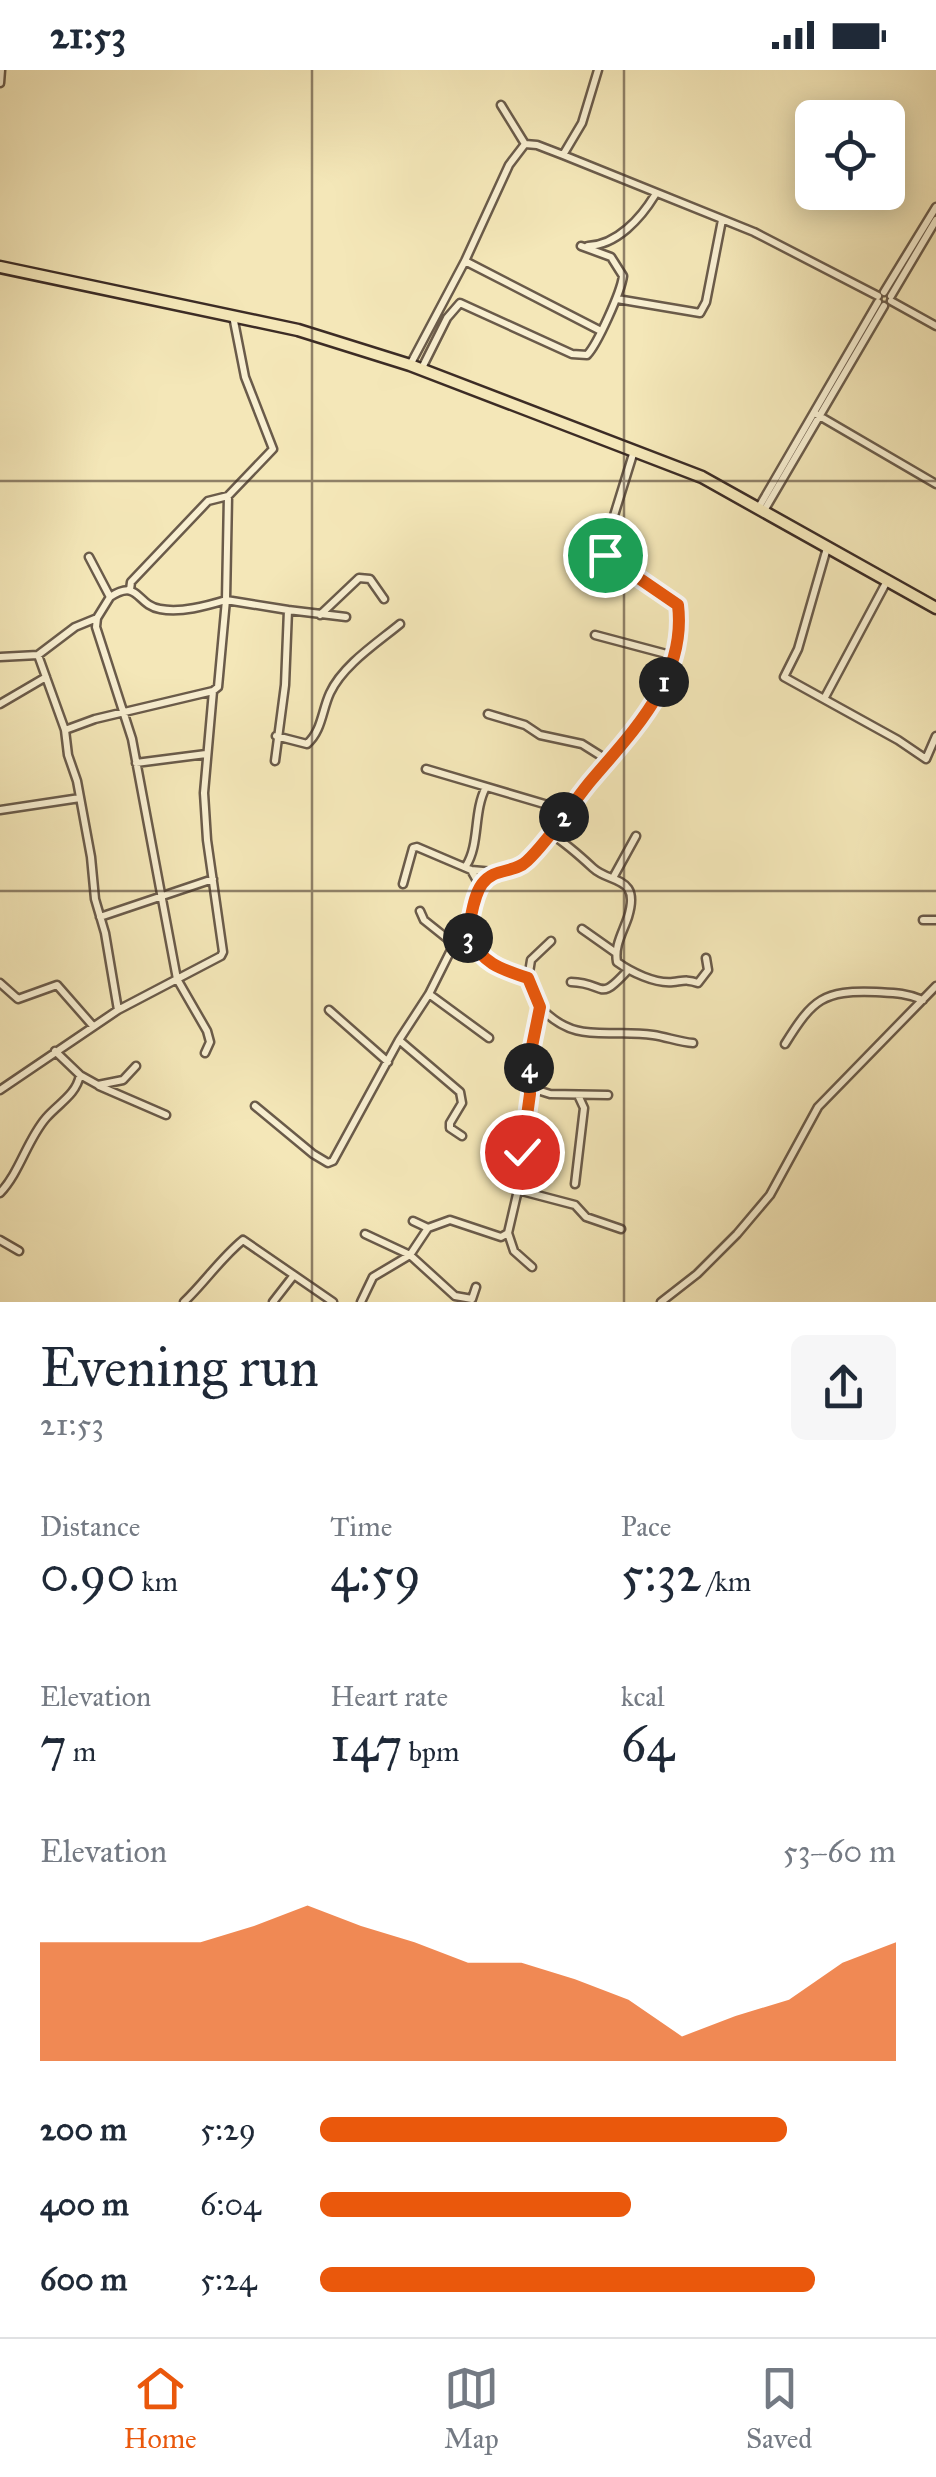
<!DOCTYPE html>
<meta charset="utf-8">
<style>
body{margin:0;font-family:"IM FELL Great Primer",serif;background:#f6f6f7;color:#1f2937;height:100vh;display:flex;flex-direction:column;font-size:38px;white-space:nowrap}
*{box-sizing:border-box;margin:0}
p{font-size:32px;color:#747a83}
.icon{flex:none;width:55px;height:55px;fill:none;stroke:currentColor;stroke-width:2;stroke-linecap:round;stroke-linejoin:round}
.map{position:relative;height:1232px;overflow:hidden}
.side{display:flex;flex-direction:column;background:#fff;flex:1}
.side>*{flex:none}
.fabs{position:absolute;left:795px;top:30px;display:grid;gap:20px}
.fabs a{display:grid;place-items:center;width:110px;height:110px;border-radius:15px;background:#fff;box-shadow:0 5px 25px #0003;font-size:50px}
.pin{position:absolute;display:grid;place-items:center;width:85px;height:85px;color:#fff;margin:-42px;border:5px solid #fff;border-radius:50%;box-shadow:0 2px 10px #0007}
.km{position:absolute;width:50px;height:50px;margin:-25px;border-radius:50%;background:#222;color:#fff;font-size:28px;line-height:50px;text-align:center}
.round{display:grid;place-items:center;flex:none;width:105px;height:105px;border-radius:15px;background:#f6f6f7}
.overview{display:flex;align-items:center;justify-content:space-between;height:170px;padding:0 40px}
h1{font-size:55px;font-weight:600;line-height:75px}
.figures{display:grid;grid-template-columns:repeat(3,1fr);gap:15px;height:170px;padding:10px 40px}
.figures div{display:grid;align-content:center}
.figures b{font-size:50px;font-weight:600}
.figures small{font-size:28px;font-weight:400}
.figures p{font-size:28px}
.chart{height:280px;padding:20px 40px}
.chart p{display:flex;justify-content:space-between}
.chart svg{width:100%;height:180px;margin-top:10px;fill:#ea580c;opacity:.7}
ul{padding:0 40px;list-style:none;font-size:32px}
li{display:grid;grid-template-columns:160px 120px 1fr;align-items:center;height:75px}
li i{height:25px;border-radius:12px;background:#ea580c}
.status{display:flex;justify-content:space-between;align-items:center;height:70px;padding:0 50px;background:#fff;direction:ltr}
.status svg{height:28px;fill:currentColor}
.dock{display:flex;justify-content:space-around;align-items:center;height:140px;border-top:2px solid #e0e1e3;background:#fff;font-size:28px;color:#747a83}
.dock a{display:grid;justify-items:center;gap:5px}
.dock .on{color:#ea580c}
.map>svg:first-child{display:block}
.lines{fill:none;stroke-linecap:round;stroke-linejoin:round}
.minor-casing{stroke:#6a5b4a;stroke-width:11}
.highway-casing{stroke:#3c2c25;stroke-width:15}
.minor{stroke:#f8efd1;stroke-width:6}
.highway{stroke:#f4e7b8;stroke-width:10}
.route-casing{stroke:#fff;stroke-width:20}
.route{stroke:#ea580c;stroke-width:12}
.grid{fill:none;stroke:#3c2c25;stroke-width:2.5;stroke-opacity:0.55}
</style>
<div class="status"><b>21:53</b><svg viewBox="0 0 49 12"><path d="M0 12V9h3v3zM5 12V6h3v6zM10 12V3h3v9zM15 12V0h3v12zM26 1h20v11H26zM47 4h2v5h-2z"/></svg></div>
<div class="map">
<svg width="936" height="1232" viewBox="0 0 936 1232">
<rect width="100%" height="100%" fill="#f4e7b8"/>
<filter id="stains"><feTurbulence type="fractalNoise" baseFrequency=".002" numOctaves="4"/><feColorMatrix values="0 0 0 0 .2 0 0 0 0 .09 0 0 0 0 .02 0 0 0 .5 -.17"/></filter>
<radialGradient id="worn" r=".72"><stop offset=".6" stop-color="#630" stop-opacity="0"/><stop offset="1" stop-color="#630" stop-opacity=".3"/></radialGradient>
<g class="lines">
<g class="minor-casing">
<path id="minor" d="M0,13L1,0
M501,35L525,74
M563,85L582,53L598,0
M588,176C617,175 641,148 655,125
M465,191L599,260
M884,222L936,137
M891,226L936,150
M617,229L700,243L706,232L722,150
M891,231L936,256
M410,295L465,191L509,95L525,74L537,75L563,85L754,162L878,226
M422,298L447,248L460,233L572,284L587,285C597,275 621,222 623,206L611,187L581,176
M816,344L936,414
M228,426L226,530L288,540L285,615L275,691
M759,437L878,232
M765,439L884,236
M827,478L798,579L784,607L898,670L926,689L936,666
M89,487L110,527C139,508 136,535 160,539C181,543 206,536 226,530L218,617L213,621L204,723L207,770L223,882L221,886L118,940
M130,520L131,512L208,431L228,426L273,379L245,307L233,246
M110,527L97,548L96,557L132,669L177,909L207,961L210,972L205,983
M288,540L346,547
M320,545L359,508L370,509L384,529
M595,565L674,586
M0,587L38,585L75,557L97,548
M824,629L887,511
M0,634L46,607
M488,644L525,655L540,665L582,674L609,691
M65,660L95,649L213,621
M276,666L307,674C322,661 322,640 330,623C343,595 377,573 400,554
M136,693L206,684
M426,699L568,741
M0,740L80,728
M551,764C567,774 579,785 593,798C610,814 641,805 628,847C623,862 614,876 617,892C631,902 655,914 673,912C683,911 687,909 698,913L708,900L706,888
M466,796C480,774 473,742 486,717
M614,806L636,766
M403,814L413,778L417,777L471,800L494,802L524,795L638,657L673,593L679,538L676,531L605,485L603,481L634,381
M420,841L424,850L454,874L466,865L480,816L471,800
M100,847L213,809
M923,850H936
M582,859L616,883
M454,874L429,924L489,968
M528,909L531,890L551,871
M571,912C607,913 597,934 628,900
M0,913L18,929L57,915L93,956
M540,937C576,976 608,958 653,965C667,967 679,972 693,973
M329,940L388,992
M399,970L460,1022L462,1033L450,1053V1058L462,1066
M785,974C813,929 823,920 876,922C894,923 906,923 923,930
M55,981L80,1005
M99,1016L166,1045
M531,1018L550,1024L608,1025
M0,1020L118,940L105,863L95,829L91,787L77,711L68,685L65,660L38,585
M255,1036L313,1084L328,1093L333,1091L399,970L429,924
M575,1114L584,1038L578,1025
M518,1120L575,1135L586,1147L621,1159
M0,1123C20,1102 27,1070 46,1048C59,1033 76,1025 80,1005L98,1015L123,1010L136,996
M413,1151L428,1158
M508,1163L514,1181L532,1197
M365,1164L410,1185L455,1226L472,1229L476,1217
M0,1170L19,1181
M184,1232C205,1212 220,1189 243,1170L333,1232
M273,1232L294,1205
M361,1232L373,1207L410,1185L428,1158L450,1150L501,1167L508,1163L518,1120L530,1024L529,991L540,937L528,909C497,898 485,894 466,865
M661,1232L697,1204L737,1164L770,1125L818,1037L936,916"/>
</g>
<g class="highway-casing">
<path id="highway" d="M0,197L298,260L410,295L702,407L936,538"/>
</g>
<use href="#minor" class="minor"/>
<use href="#highway" class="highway"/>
</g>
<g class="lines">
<g class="route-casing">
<path id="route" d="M522,1082L530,1024L529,991L540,937L528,908C497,898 485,894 466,865C472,850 472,828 482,814C494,797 514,804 527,791C551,768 568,739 589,713C632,662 687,609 678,535L605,485"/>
</g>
<use href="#route" class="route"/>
</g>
<path class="grid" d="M312,0V1232M624,0V1232M0,411H936M0,821H936"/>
<rect width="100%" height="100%" filter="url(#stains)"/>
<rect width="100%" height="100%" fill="url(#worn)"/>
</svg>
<div class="fabs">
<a><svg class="icon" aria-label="locate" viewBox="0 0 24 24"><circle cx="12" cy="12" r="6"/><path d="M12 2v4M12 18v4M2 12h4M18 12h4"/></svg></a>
</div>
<div class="pin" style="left:605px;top:485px;background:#1e9e55"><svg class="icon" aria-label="arrive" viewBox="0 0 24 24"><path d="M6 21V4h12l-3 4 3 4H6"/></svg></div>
<div class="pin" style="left:522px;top:1082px;background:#d93025"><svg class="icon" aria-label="check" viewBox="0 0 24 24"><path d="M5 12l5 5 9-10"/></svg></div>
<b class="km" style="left:664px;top:612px">1</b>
<b class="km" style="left:564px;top:747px">2</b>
<b class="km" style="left:468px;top:868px">3</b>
<b class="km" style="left:529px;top:998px">4</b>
</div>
<section class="side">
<div class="overview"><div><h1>Evening run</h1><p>21:53</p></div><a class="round"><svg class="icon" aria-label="share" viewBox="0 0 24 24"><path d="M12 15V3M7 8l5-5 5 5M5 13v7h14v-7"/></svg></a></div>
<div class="figures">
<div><p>Distance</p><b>0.90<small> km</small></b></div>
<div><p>Time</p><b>4:59</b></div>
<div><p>Pace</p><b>5:32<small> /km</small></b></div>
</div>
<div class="figures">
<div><p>Elevation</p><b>7<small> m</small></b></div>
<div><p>Heart rate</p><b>147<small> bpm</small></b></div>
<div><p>kcal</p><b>64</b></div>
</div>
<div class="chart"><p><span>Elevation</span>53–60 m</p>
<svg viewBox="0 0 160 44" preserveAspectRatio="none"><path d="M0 44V15L10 15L20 15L30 15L40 11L50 6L60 11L70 15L80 20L90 20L100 24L110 29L120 38L130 33L140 29L150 20L160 15V44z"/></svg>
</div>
<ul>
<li><b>200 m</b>5:29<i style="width:81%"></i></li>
<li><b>400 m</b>6:04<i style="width:54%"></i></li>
<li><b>600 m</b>5:24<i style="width:86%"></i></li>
</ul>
</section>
<nav class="dock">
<a class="on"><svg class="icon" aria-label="home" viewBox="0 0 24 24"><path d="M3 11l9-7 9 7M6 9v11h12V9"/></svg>Home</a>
<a><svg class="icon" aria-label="map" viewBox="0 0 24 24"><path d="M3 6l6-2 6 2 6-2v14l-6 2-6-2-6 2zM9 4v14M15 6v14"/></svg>Map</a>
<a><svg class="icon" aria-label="saved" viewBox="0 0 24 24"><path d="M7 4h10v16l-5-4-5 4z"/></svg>Saved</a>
</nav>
